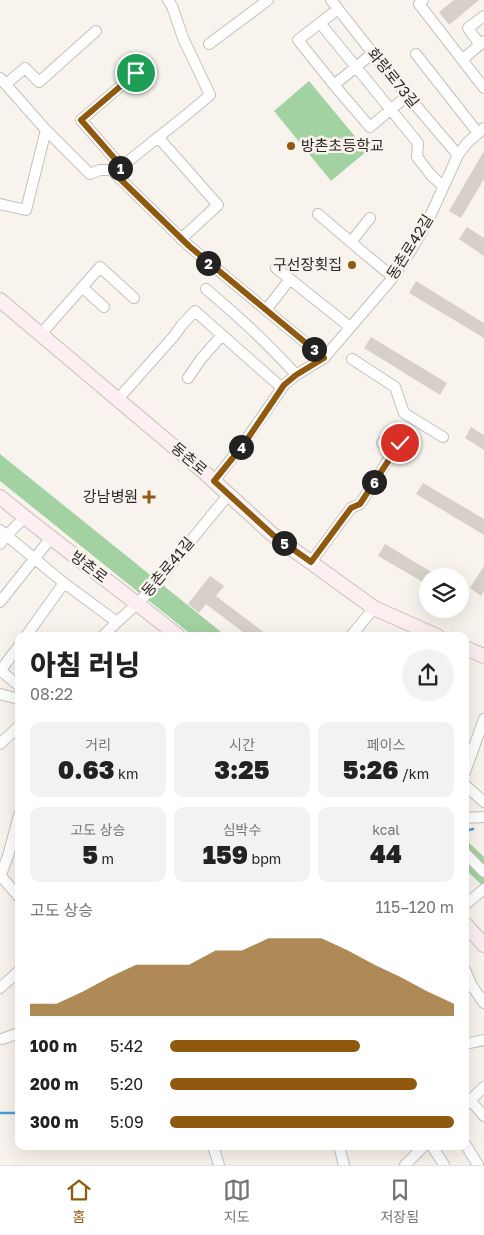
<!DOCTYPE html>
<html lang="ko">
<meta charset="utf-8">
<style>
body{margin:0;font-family:"Golos Text","Noto Sans KR",sans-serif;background:#f2f2f2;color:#222;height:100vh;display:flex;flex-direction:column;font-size:19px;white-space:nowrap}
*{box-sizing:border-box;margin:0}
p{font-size:16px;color:#767676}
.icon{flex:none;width:28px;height:28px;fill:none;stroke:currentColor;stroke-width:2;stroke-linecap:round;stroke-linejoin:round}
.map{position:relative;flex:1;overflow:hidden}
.drawer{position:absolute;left:15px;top:632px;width:454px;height:518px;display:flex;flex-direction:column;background:#fff;border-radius:10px;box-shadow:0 5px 20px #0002}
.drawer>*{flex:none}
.fabs{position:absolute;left:419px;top:568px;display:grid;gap:10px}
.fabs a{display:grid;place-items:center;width:50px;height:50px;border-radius:50%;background:#fff;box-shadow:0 5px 20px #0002;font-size:25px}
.pin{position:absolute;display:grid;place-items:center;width:42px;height:42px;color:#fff;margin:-21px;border:2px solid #fff;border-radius:50%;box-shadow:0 1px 5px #0007}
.km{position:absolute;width:25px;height:25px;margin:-12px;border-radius:50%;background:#222;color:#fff;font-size:14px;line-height:25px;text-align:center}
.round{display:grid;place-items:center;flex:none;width:52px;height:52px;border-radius:26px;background:#f2f2f2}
.overview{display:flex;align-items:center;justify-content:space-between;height:85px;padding:0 15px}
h1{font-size:28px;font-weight:800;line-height:38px}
.stats{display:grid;grid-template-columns:repeat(3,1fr);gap:8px;height:85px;padding:5px 15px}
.stats div{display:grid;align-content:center;border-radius:10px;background:#f2f2f2;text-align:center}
.stats b{font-size:25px;font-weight:800}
.stats small{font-size:14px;font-weight:400}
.stats p{font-size:14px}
.chart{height:140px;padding:10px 15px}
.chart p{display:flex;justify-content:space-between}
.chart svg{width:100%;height:90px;margin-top:5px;fill:#905910;opacity:.7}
ul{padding:0 15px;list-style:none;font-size:16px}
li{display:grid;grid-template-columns:80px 60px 1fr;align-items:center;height:38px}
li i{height:12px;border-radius:6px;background:#905910}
.tab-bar{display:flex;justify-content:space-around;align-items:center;height:70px;border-top:1px solid #e0e0e0;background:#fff;font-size:14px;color:#767676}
.tab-bar a{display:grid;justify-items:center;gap:2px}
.tab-bar .on{color:#905910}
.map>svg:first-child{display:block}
.green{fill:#a2d2a1}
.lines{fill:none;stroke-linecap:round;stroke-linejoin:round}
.stream{stroke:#4a9dd7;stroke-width:2.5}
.building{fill:#d6d0c9}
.street-casing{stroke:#c6c0ba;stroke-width:12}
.secondary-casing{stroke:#c6c0ba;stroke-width:16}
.street{stroke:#fff;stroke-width:10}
.secondary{stroke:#fdeef1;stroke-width:14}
.route-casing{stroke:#fff;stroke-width:10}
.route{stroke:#905910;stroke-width:6}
.poi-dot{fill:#905910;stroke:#f8f3ec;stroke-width:2}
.labels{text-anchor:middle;stroke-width:5;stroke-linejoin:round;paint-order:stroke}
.street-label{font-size:15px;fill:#2b2926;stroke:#f8f3ec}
.poi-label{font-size:15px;fill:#2b2926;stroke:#f8f3ec;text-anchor:end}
</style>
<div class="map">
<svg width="484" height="1165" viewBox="0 0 484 1165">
<rect width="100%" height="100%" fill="#f8f3ec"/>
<path class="green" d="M309,81L367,151L331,181L274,111Z
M0,454L226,636H193L0,481Z
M465,839L484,857V887L465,869Z"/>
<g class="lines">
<path class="stream" d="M465,831L473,829
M0,1113H19"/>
</g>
<path class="building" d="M454,0H479L449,25L439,12Z
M484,151V179L461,218L449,211Z
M467,227L484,238V256L459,239Z
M416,281L484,323V338L409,293Z
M371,337L447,383L440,395L364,348Z
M471,427L484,435V450L465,438Z
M423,483L484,519V535L416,494Z
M385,544L438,576H428V585L378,556Z
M484,566V591L481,596L470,588Z
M210,576L224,586L216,596L269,636H248L206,604L199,613L188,604Z"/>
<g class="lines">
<g class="street-casing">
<path id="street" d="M331,0L389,74L458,155
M423,0L419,4L484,88
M338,9L320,23L418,143L417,157L431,175L443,186
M320,23L298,40L334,85L373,53
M209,44L268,0
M480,45L468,28L484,16
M416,54L478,133
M462,60L484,41
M0,78L46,130L90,174L100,170H111L189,246L324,358
M6,84L25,68L39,82L96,31
M334,85L370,127L407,96
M158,137L218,205L181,239
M122,167L81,120L136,73
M114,173C146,146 179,122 210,95L183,38L172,6L168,0
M0,204L26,210L46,130
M318,214L365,254L393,277
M351,242L370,218
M276,268L350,327
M82,287L104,307
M206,289C238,316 269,344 296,375
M266,310L290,279
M41,334L100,267L134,298
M352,359L395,387L404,413L443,437
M188,378L201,359L222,335
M118,399L174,336L181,326L195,311L282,388
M214,481L243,444L284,385L296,375L324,358L390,281L410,252L427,223L458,155L467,143L484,128
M0,530L64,583L117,622
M0,544L6,536L25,517
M311,562L351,508L360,504L394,451L382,443L388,435L400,443L394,451
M0,602L51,538
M26,636L64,583
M103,636L117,622L138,603L152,588L229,494
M351,636L374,608
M0,670L19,686
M0,671L19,646
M0,694L19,699
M0,744L19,726
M465,772L484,719
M465,785L484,802
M465,818L484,817
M465,853L484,872
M0,875L19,897
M0,877L8,856L19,815
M465,905L484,889
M465,970L472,986L484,1003
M0,988L19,971
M2,1039L19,1033
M465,1044L484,1040
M470,1100L484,1116
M465,1105L484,1087
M465,1144L478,1165
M213,1146L219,1165
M339,1146L344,1165
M432,1146L444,1165
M405,1165L424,1146"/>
</g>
<g class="secondary-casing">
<path id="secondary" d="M0,300L205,473L273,535L374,608L437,636
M0,497C58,545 120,589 178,636
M465,648L484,656
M465,924L484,945"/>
</g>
<use href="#street" class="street"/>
<use href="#secondary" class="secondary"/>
</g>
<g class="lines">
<g class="route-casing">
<path id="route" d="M136,73L81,120L122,167L114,173L189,246L324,358L296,375L284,385L244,444L214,481L273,535L311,562L351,508L360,504L400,443"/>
</g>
<use href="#route" class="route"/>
</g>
<g class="poi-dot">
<circle cx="291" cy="146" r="5"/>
<circle cx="352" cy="265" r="5"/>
<path d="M146.5 489.5h5v5h5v5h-5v5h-5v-5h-5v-5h5z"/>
</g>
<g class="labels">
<g class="street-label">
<text transform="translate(393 78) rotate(51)" y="5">화랑로73길</text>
<text transform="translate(410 247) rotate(-58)" y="5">동촌로42길</text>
<text transform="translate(189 459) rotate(40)" y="5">동촌로</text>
<text transform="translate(89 567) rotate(37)" y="5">방촌로</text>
<text transform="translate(168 567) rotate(-50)" y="5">동촌로41길</text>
</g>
<g class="poi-label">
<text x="301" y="151" text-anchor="start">방촌초등학교</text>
<text x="342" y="270">구선장횟집</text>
<text x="138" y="502">강남병원</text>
</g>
</g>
</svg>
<div class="fabs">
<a><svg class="icon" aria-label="layers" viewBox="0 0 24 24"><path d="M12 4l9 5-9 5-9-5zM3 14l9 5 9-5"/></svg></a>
</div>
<div class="pin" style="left:136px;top:73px;background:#1e9e55"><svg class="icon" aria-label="arrive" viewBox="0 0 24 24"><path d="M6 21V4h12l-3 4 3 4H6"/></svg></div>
<div class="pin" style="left:400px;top:443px;background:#d93025"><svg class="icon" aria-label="check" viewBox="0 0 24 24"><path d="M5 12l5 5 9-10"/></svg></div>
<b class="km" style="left:120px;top:168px">1</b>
<b class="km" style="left:208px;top:263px">2</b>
<b class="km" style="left:314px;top:349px">3</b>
<b class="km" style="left:241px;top:447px">4</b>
<b class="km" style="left:284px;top:543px">5</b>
<b class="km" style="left:374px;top:482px">6</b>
<section class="drawer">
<div class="overview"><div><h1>아침 러닝</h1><p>08:22</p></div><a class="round"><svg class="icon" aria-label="share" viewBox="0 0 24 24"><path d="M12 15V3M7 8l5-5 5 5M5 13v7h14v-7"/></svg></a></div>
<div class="stats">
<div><p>거리</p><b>0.63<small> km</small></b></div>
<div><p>시간</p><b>3:25</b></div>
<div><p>페이스</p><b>5:26<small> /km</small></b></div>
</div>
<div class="stats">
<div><p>고도 상승</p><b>5<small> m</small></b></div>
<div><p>심박수</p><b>159<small> bpm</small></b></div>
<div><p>kcal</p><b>44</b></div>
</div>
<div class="chart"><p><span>고도 상승</span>115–120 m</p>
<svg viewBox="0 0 160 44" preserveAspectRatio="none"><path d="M0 44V38L10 38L20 32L30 25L40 19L50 19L60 19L70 12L80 12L90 6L100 6L110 6L120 12L130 19L140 25L150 32L160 38V44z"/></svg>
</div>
<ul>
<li><b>100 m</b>5:42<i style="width:67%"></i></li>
<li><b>200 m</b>5:20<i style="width:87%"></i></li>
<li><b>300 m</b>5:09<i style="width:100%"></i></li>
</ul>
</section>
</div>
<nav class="tab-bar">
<a class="on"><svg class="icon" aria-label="home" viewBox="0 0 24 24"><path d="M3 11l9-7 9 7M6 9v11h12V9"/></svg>홈</a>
<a><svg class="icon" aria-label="map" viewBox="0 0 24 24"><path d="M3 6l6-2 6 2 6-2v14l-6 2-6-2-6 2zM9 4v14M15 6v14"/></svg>지도</a>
<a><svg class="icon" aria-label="saved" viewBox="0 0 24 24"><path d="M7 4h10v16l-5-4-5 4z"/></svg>저장됨</a>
</nav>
